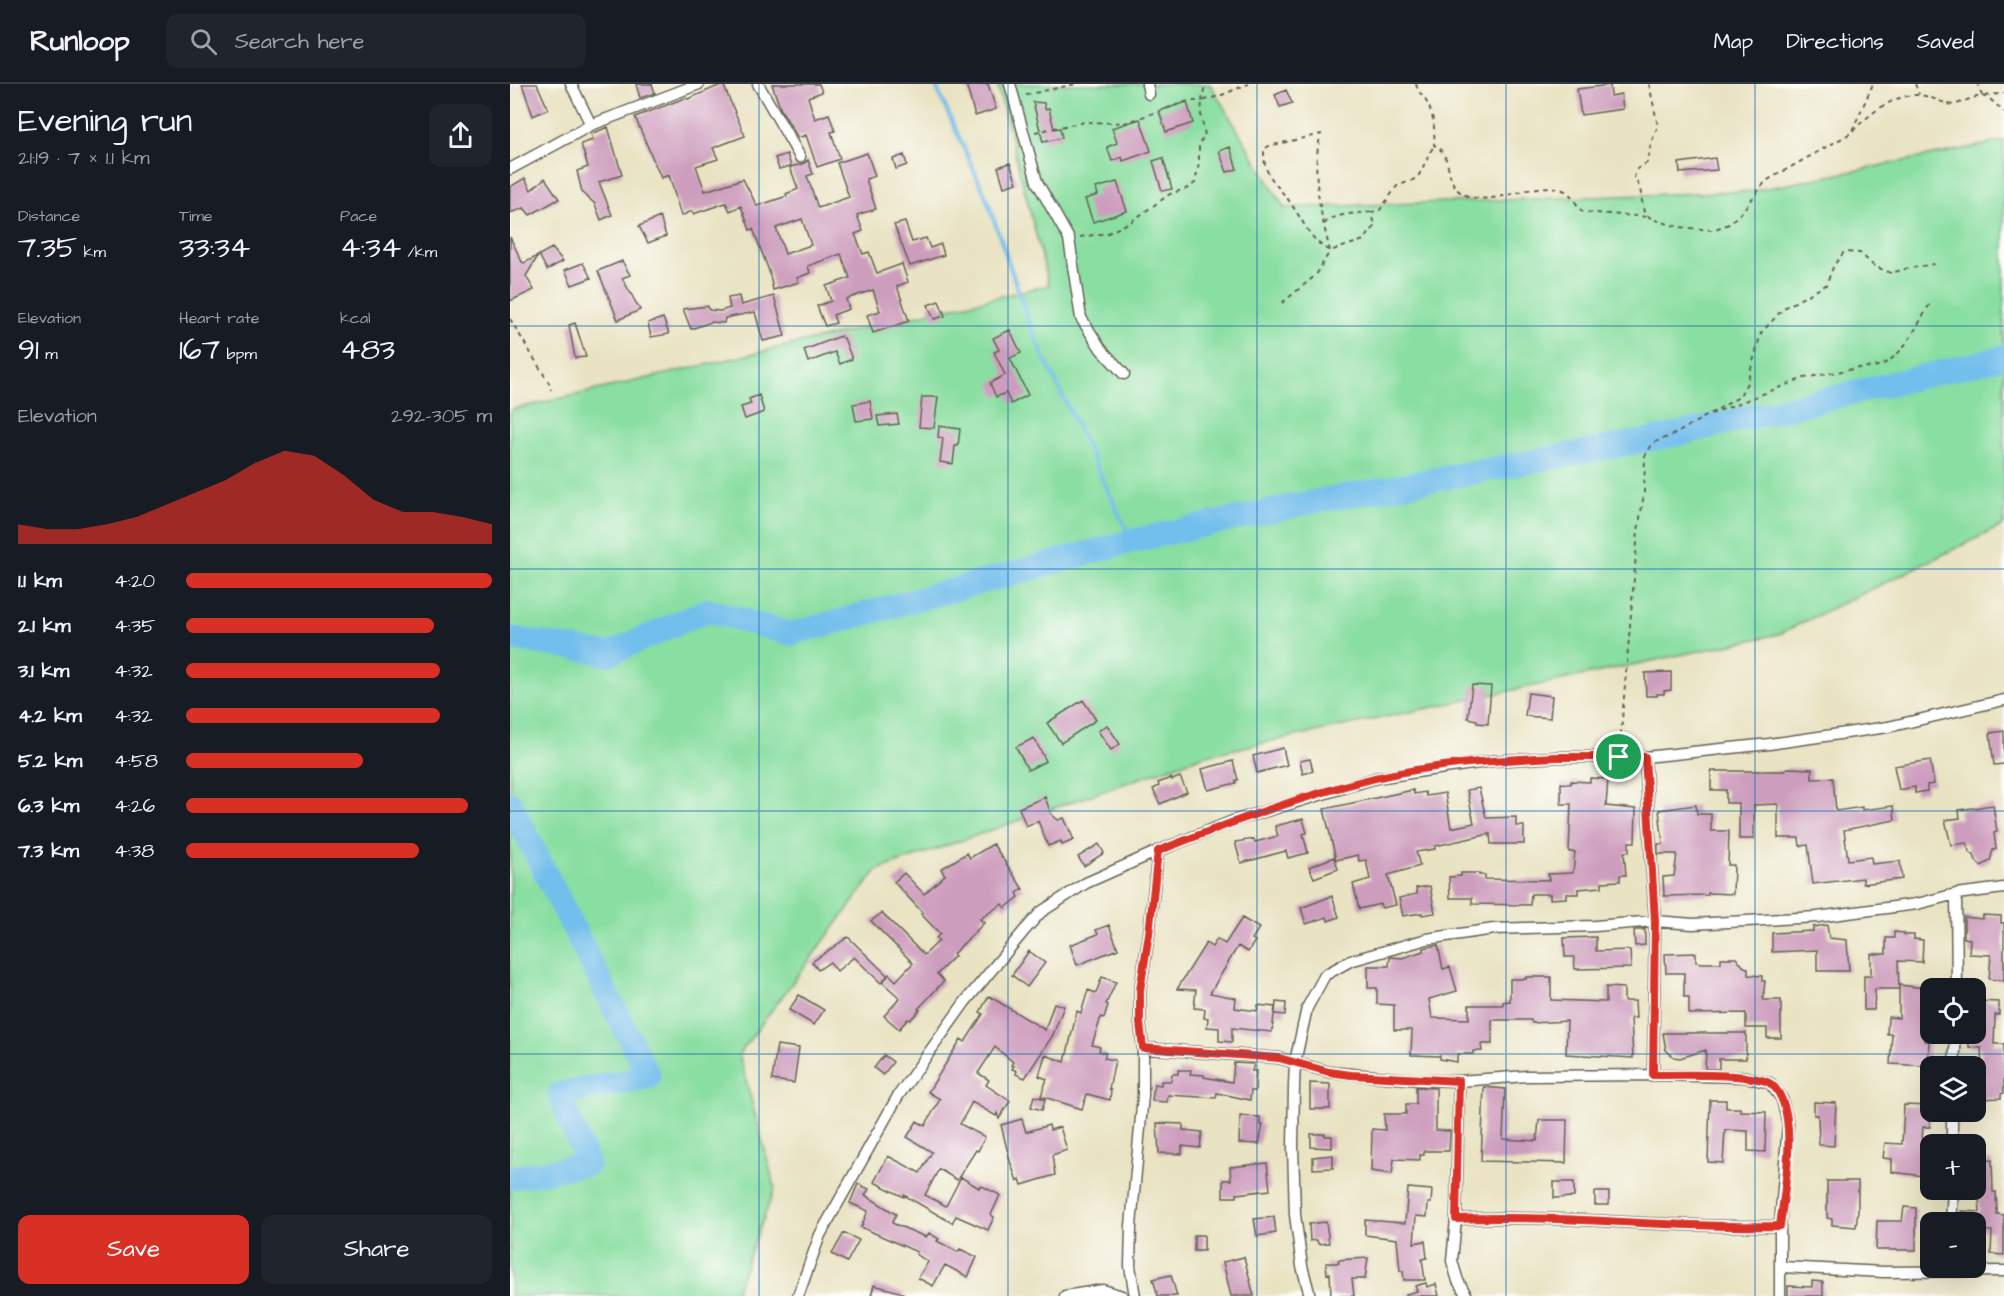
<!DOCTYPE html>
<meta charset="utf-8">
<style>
body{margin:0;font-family:"Architects Daughter",sans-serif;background:#20242c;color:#f1f3f6;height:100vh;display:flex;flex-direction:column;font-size:22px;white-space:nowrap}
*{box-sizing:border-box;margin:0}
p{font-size:20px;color:#9ea1a6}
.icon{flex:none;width:33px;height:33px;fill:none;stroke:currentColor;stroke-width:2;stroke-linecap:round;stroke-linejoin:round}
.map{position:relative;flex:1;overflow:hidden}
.side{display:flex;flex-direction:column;background:#171b24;width:510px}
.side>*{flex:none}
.buttons{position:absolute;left:1410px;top:894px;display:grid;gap:12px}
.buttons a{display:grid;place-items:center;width:66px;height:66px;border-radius:12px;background:#171b24;box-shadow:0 6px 24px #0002;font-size:30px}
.pin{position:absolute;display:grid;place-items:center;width:51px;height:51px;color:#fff;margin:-26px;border:3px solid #fff;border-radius:50%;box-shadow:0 2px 6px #0007}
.round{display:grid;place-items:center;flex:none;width:63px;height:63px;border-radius:12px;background:#20242c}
.headline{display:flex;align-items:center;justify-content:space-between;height:102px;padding:0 18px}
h1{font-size:33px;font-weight:600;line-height:45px}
.figures{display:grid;grid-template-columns:repeat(3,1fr);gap:9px;height:102px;padding:6px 18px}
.figures div{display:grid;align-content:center}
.figures b{font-size:30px;font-weight:600}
.figures small{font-size:16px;font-weight:400}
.figures p{font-size:16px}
.chart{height:168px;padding:12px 18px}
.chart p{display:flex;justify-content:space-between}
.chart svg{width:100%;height:108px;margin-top:6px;fill:#d93025;opacity:.7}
.cta{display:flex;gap:12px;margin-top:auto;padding:12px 18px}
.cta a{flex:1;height:69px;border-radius:12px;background:#d93025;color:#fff;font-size:24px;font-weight:600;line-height:69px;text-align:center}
.cta a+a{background:#20242c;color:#f1f3f6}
ul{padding:0 18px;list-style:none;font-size:20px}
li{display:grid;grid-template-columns:96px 72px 1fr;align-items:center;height:45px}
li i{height:15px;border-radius:8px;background:#d93025}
header{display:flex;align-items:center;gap:36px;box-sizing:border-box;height:84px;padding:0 30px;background:#171b24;border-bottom:2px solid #363941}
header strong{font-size:28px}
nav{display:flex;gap:33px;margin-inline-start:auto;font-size:21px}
.search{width:420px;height:54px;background:#20242c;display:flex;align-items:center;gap:15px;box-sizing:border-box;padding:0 21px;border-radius:12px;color:#9ea1a6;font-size:22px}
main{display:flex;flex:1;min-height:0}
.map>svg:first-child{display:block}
.green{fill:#89dea1;stroke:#527d5e;stroke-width:1.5}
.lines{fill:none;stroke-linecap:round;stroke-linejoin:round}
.stream{stroke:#72beec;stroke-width:4}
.river{stroke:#72beec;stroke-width:24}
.building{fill:#cd9dbd;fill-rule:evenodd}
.minor-casing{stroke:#646256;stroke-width:13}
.path{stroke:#646256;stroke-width:2;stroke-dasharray:4.5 4.5;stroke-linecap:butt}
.minor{stroke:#fff;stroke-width:10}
.route-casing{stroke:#fff;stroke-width:12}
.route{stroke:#d93025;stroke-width:8}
.grid{fill:none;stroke:#1f6fb2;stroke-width:1.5;stroke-opacity:0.55}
</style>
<header>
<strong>Runloop</strong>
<div class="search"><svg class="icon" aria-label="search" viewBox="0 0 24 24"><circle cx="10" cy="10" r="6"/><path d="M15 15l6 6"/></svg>Search here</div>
<nav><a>Map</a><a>Directions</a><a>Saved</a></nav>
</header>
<main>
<section class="side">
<div class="headline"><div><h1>Evening run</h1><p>21:19 · 7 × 1.1 km</p></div><a class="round"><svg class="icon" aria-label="share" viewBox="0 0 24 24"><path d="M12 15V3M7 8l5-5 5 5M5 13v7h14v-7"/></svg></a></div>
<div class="figures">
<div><p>Distance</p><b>7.35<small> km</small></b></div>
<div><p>Time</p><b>33:34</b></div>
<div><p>Pace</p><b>4:34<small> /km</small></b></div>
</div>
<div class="figures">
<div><p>Elevation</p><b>91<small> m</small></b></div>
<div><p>Heart rate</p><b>167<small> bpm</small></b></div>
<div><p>kcal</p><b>483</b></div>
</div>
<div class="chart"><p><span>Elevation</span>292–305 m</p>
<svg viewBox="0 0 160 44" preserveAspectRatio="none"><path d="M0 44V36L10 38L20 38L30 36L40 33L50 28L60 23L70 18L80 11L90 6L100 8L110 16L120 26L130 31L140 31L150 33L160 36V44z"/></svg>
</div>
<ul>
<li><b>1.1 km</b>4:20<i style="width:100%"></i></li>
<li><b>2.1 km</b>4:35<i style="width:81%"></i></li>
<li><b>3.1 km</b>4:32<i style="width:83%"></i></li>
<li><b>4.2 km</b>4:32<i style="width:83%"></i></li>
<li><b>5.2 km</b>4:58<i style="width:58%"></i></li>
<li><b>6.3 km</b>4:26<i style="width:92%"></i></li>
<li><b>7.3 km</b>4:38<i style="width:76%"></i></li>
</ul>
<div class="cta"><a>Save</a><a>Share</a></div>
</section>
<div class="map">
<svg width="1494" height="1212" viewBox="0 0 1494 1212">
<rect width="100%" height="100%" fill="#fdfcf7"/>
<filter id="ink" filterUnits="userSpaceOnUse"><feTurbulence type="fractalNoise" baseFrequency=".0167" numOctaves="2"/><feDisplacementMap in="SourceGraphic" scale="12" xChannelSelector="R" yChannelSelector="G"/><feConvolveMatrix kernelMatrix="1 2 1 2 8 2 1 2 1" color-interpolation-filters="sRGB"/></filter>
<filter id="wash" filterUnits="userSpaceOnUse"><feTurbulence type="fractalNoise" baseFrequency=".008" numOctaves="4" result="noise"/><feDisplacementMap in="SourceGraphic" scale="24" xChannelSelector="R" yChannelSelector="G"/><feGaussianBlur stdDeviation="1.35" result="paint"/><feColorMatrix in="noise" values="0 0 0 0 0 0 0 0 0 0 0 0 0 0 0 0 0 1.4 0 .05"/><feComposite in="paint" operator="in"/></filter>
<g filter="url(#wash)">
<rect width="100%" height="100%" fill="#e9e3c3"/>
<path class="green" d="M487,0H700L774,124L1243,107L1494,57V441L1269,550L696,671L367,786L229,970L265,1104L224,1212H0V326L539,201Z"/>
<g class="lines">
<path class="stream" d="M425,0L476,113L524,252L622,457"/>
<path class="river" d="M0,554L99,570L197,526L281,550L622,457L792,420L1160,352L1494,273
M0,719L139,993L49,1010L78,1080L0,1094"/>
</g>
<g id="blocks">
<path class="building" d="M12,0H27L38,25L23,32Z
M126,0H142L145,9L130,14Z
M213,0L235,52L203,64L208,75L186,82L195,107L233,95L247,122L277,112L276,110L288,105L280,83L293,80L298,76L303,90L297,92L308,124L339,113L327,79L357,69L365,92L356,95L366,125L347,131L353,147L345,150L353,170L359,168L367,189L392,180L398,198L387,202L399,237L363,249L357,231L370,227L363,206L336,215L339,225L323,231L326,239L315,242L307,222L321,217L316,202L340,194L331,170L298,182L300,189L287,194L289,198L263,206L259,187L243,145L240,146L231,122L220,127L216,119L183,130L182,127L171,132L159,91L151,94L125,33L175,14L178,15ZM292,135L301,161L275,170L266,144Z
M262,0H309L312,8L298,13L305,35L319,30L325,47L321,48L330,75L307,83L296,51L288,54L270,24Z
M456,0H478L486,25L465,32Z
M1100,1L1101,12L1111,10L1113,25L1071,31L1067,5Z
M776,6L782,19L770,23L765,11Z
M523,18L534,19L535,25L539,24L544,45L550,44L552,54L533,58Z
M677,18L683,39L656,48L649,27Z
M630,35L641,67L613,77L612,73L602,77L597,63L607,59L602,44Z
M98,43L112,91L89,98L102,131L91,136L85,120L72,108L67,87L78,83L71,60L83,56L81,50Z
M720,63L727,85L717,88L709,67Z
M277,70L281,82L269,85L265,74Z
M394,71L397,81L386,85L383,75Z
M653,74L662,105L652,107L643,77Z
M1205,74L1207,86L1170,89L1169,79Z
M500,79L507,99L494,103L488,83Z
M15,94L21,106L35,94L49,115L20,131L14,124L0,129V103Z
M607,98L617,127L583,138L575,115L588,111L586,104Z
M150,133L156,152L138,159L129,142Z
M395,138L402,158L416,154L420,164L431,160L434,171L400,182L384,141Z
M0,153L12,178L14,179L28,172L16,192L24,206L0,217Z
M42,164L53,177L37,186L29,171Z
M112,177L120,191L112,194L130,226L108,236L88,187Z
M73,179L81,194L62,201L55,186Z
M229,212L231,221L264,212L275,252L253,257L245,228L215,234L214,239L201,238L181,245L173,225L198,222L199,226L210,227L220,224L218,214Z
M429,217L435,232L424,235L418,221Z
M153,234L159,250L141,253L138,239Z
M65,239L76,273L65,274L59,241Z
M500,246L511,269L500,274L518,311L501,320L496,309L486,313L480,299L495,291L484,268L489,266L483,254Z
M331,252L332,254H334L342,275L330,280L325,268L298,278L294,266Z
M249,311L254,328L235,335L231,323L241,320L239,315Z
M412,313H428L424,344L409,343Z
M360,317L363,335L346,337L343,320Z
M387,330L389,340L369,342L367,332Z
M429,342L450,345L448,362H445L443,380L430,378L433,354L428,353Z
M1161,588V606L1154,607V610H1147V612H1136L1135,589Z
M962,601L981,602L978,640L967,639V636L958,634Z
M1018,609L1042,612L1040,634L1015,632Z
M573,616L586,636L551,659L537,639Z
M597,641L610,660L601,666L588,647Z
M1494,647V680L1484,681L1480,649Z
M524,654L536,677L518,686L506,663Z
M773,664L777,681L747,689L743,672Z
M800,675L803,687L793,690L790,677Z
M1420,676L1424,700L1417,701V707L1405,709V703L1389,706L1384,682Z
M723,677L728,696H726V699L698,706L692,685Z
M1277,684L1302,685V695L1323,694L1326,727L1352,723V726L1383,722L1385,736L1334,746L1338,776L1361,773L1362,780L1390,777L1392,795L1353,800V794L1303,800L1298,761L1290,762L1289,754H1268V720L1244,721V755H1229V719H1216V706H1201V687H1274Z
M670,693L677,708L650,720L643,705L649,702L648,699L661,694L662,696Z
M1080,694L1098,695L1096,722L1126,725L1125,758H1119V768H1114L1116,791H1110V797L1092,798V803L1068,805V810H1056V814L1040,815V810H1021L1020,821L962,820V814H940L939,793L951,792V789H969V791H975V795L1039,796L1038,790L1063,789L1065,768H1059L1061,720H1051V699L1061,700V697L1080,698Z
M969,704L976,734L1006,733V742H1014V760H981L980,750L925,762V765L906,768L910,782L878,791L886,821L872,824L870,820L849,825L843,800L860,795L856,776L849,777L848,771L826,776L814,725L903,706L904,710L915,708L916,712L935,709L941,744L964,739L957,706Z
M535,713L541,730L548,736L554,734L564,756L552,761L551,757L538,762L528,737L516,742L509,724Z
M1186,721L1187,730H1201V747H1219L1218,781H1224L1223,810L1198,809V811L1154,812L1153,793L1164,792L1167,770H1148V760H1153L1149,726Z
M1483,721L1487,748L1484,749L1486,765L1483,766L1480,777L1471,782L1466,777L1464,771L1459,768L1457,759L1441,761L1435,736L1450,734L1449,726Z
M793,735L797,749L793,750L798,769L778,774L776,767L731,779L725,758L744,755L745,758L768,752L765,742Z
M483,760L513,805L507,809L509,813L495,824L492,820L470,835L474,839L443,870L445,872L427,890L434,897L408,925L410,926L400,936L398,935L389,945L374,932L390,914L372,898L379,890L386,897L403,879L361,837L372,829L414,871L429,857L426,854L430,850L411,830L413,829L384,798L394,789L414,810L435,791L431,785L457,769L460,774Z
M589,760L594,769L574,782L568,773Z
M824,773L828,785L804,794L799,783Z
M920,802L925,829L912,831V829L893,832L889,814L907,810L906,804Z
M822,812L829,833L818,837L817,833L796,840L791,824Z
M1473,831L1491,832V839H1494V897L1479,895L1481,871L1459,870L1460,855L1454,854V833L1473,835Z
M732,834L749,844L742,855L745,857L738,868L728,862L700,909L726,914L725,924L747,927L748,921L765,923L762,948L722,944V958L709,957V944L697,943L698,934H694L695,925L684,924L686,906L667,905L696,859L702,863L707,855L715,860Z
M599,841L608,865L567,881L560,861L588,850L586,846Z
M1317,841L1319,854L1337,856L1339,887H1307V866L1262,868V849L1303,847V843Z
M1124,846H1135V861L1125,862Z
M1384,848L1394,849V851H1404V855L1413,856L1412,878L1388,877L1389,905H1365L1364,926H1354V892H1361V870H1376V854H1384Z
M338,853L378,892L371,899L344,873L327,887L320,878L308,886L302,878Z
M1086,853V867L1120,866L1121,884L1065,885L1064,873H1055L1054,854Z
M928,861L933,885L940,883L947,907L919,915L922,934L959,935V921H993V918L1000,917V895H1016V893H1041V916L1096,918V903L1114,904V917H1125L1126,934H1121L1123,974L1056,970L1057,937L1022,939L1021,936H982V960H971L972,967H963V970H947V978L930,975V972L901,971L902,946H884V921L867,920V904H858V882H879L880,873L892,874L914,867V864Z
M519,867L535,879L517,903L502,891Z
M1186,869V878L1190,879H1211V874H1226L1234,883L1238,884V891L1252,892V897H1255L1253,916H1271V954H1257V944H1236V929L1179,930V913H1174V889H1156L1155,870Z
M592,893L606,898L596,920L598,921L594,934L591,933L582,961L590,963L589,967L596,969L594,974L605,976L599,1005L601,1006L600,1016L577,1010L572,1025L531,1012L537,995L529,992L535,971L555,978L567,927L571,929L578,906L586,909Z
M1389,901L1414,904V957H1419L1418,982L1380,980L1382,950H1377L1378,933L1389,934Z
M289,911L314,926L304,941L279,926Z
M479,912L535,946L544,919L554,922L543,951L515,994L506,990L507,987L502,985L504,982L501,981L503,978L485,963L468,989L479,996L476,1001L500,1017L489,1035L487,1029L486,1032L462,1018L450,1040L475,1053L468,1067L466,1066L447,1096L429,1085L415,1111L436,1122L451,1093L469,1104L470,1101L490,1111L481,1131L484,1133L478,1146L446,1132L442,1139L394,1111V1113L364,1098L378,1072L410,1089L422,1068L397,1053L407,1037L415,1042L430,1015L418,1008L451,955L455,958L473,930L470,928Z
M1466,917L1489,918V931H1485L1484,960H1494V1009L1491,1010V1014L1469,1015V988H1472L1471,964L1459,963V950H1466Z
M766,918L776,919L775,931L765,930Z
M1153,949H1236V975H1209V985H1195L1196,966L1170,974L1164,973L1156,966Z
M267,961L289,964L284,999L262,996Z
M374,971L383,978L373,991L364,984Z
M724,979L744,980L742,987H746L745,1007H741L740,1016L707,1009L706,1014L658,1011L657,1018L642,1017L644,1000L651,1001V997H661L662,990H668V986H681L680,990L694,991V993L722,998Z
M800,999L820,1000V1025H800Z
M906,1003L926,1004V1046L940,1047L939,1067H914V1071H910V1076L884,1075L882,1090L861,1087L862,1045L875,1046L874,1030H896V1020H906Z
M974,1003L995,1005L993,1055L1027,1057L1029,1036H1057L1056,1079L971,1077Z
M524,1012L535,1015L532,1026L521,1023Z
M1200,1016H1216V1024H1230V1027L1256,1028L1255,1068L1238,1067V1047L1215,1046L1213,1079L1198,1078Z
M1304,1018L1326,1019L1324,1062L1309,1061L1308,1031H1304Z
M1394,1021L1420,1022V1043H1413L1411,1070H1418V1090H1413V1092L1382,1088V1075L1373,1074L1375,1059L1392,1060Z
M730,1032L750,1033V1041H753L749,1060L729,1059Z
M512,1035L516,1048L539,1041L540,1046L550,1043L557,1066L542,1071L545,1091L512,1101L510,1095L507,1097L500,1077L491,1041Z
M647,1039L673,1040V1046L692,1048L690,1064L672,1062V1070L649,1069Z
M801,1050H815V1052H822V1064L801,1063Z
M823,1071V1084L803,1085V1073Z
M1482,1076L1483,1108H1486L1487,1130L1494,1131V1171L1481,1170L1482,1147L1466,1146V1138H1449L1451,1127L1470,1128L1466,1077Z
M757,1079L760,1106L727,1110V1113H713V1096H721L720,1083Z
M1317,1097H1348V1127L1346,1143L1322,1141V1135L1317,1134Z
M1044,1098H1064V1113L1044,1114Z
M348,1100L359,1105L355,1111L386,1130L382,1139L416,1153L419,1149L429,1155L427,1157L448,1168L450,1165L467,1173L458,1193L435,1181L423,1202L408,1194L418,1178L406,1170L407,1168L351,1143L358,1127L340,1119Z
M898,1104L922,1106L921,1119H918L917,1133L906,1132L904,1159L915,1157L917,1174L912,1175L915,1196H894L893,1187H890L887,1155L855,1151V1136L895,1139Z
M1085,1108H1099V1121H1085Z
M1394,1123L1406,1124V1166H1366L1367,1137H1392Z
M764,1133L766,1149L747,1152L744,1135Z
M816,1138L819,1159L808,1160L807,1156L800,1157L799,1140Z
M334,1149L349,1156L337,1178L322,1170Z
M684,1151H694V1167H684Z
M734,1173L744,1212H721L713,1178Z
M858,1174L855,1195H842L844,1212H821L820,1189L817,1190L816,1179H829L828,1176Z
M661,1191L667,1212H648L643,1195Z
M1302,1197L1313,1198V1212H1278V1202L1302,1203Z
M916,1199L917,1203L926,1200L929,1212H897L896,1210L907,1207L905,1202Z
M364,1201L393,1209V1212H361Z"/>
</g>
</g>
<g filter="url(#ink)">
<use href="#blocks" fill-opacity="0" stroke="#646256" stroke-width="1.5"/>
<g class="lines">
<g class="minor-casing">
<path id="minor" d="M61,0L81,41
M248,0L290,73
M500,0L527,98L559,155L571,234L591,265L614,290
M637,0L639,10
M0,85L81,41L189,0
M1135,673L1145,837L1143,991
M1446,810L1447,904
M633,964L769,974L819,988L908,996L949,997L1017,992L1143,991L1236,993L1260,999L1272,1015L1278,1040L1270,1142V1212
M1444,982L1446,950
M949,997L946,1135L942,1177L948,1197L957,1212
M1442,1028V1060
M946,1135C1054,1130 1162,1145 1270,1142
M1441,1138L1443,1106
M1271,1183L1374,1188L1494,1187
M288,1212L310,1151L388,1012L455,918L514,847L531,828L576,799L648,767L723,737L866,694L982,677L1047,673H1135L1259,660L1378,643L1494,616
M555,1212L593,1206L612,1212
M625,1212L620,1182L621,1142L633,1011V964L630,939V906L639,850L648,767
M800,1212L792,1182L785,1131L783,1062L784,1002L785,978L797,924L815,891L840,877L917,855L943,851L984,845L1085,842L1145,837L1183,840L1307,833L1407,820L1446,810L1494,804"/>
</g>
<path class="path" d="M906,0C908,8 912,11 916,17C924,31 925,45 924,61C946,72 931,103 958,112C989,123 1028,93 1055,107C1064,112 1066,122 1073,128L1138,133
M1139,0L1148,42L1141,59L1138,78L1127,85L1124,93L1130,104L1134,129L1142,135L1169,143L1202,146L1219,140L1231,129L1256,97L1341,49L1363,0
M1405,0L1409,10
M516,11L565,0
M1472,12L1479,14L1494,28
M1475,12L1494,9
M1343,47C1358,31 1384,10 1408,11C1420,11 1432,20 1444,21L1462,14L1472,12L1468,0
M525,48L575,38L615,39L678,17H692L695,0
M814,140C827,128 846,130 862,128
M570,153L598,149L622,137L660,110L678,104L685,99L689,79V59L695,52L691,31L692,17L712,11L738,0
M772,219L806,191L820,167C811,130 800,88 811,50L759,62L754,65C754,72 754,78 756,84C761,98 774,108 781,120C793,136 801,158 820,167L854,156L865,142L862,128L870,126L887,102L903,96L909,91L924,61
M0,235L39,299L41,306
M1201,330L1294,294L1354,283C1388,287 1405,244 1420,220
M1110,660L1128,447L1134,409L1135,372L1143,359L1167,349L1229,313L1237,299L1251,249L1274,224L1316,201L1324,181L1334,168L1350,169L1364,182L1381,189L1395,185L1424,180"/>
<use href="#minor" class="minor"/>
</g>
</g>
<g class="lines" filter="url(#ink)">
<g class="route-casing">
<path id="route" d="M1047,673H1135L1145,837L1143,991C1166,991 1246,988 1261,1000C1291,1024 1274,1107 1270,1142C1162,1145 1054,1130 946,1135L949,997L841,991L819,988L769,974L633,964L630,939V906L639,850L648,767C719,739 791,712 865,694C924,680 986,676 1047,673Z"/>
</g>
<use href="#route" class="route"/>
</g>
<path class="grid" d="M249,0V1212M498,0V1212M747,0V1212M996,0V1212M1245,0V1212M0,242H1494M0,485H1494M0,727H1494M0,970H1494"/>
</svg>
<div class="buttons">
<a><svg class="icon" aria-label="locate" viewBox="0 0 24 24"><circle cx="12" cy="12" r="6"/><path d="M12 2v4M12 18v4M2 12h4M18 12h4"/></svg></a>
<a><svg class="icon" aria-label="layers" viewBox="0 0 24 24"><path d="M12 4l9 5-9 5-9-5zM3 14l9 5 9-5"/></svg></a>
<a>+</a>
<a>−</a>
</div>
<div class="pin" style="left:1109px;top:673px;background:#1e9e55"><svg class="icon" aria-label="arrive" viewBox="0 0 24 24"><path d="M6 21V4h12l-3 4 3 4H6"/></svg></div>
</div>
</main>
